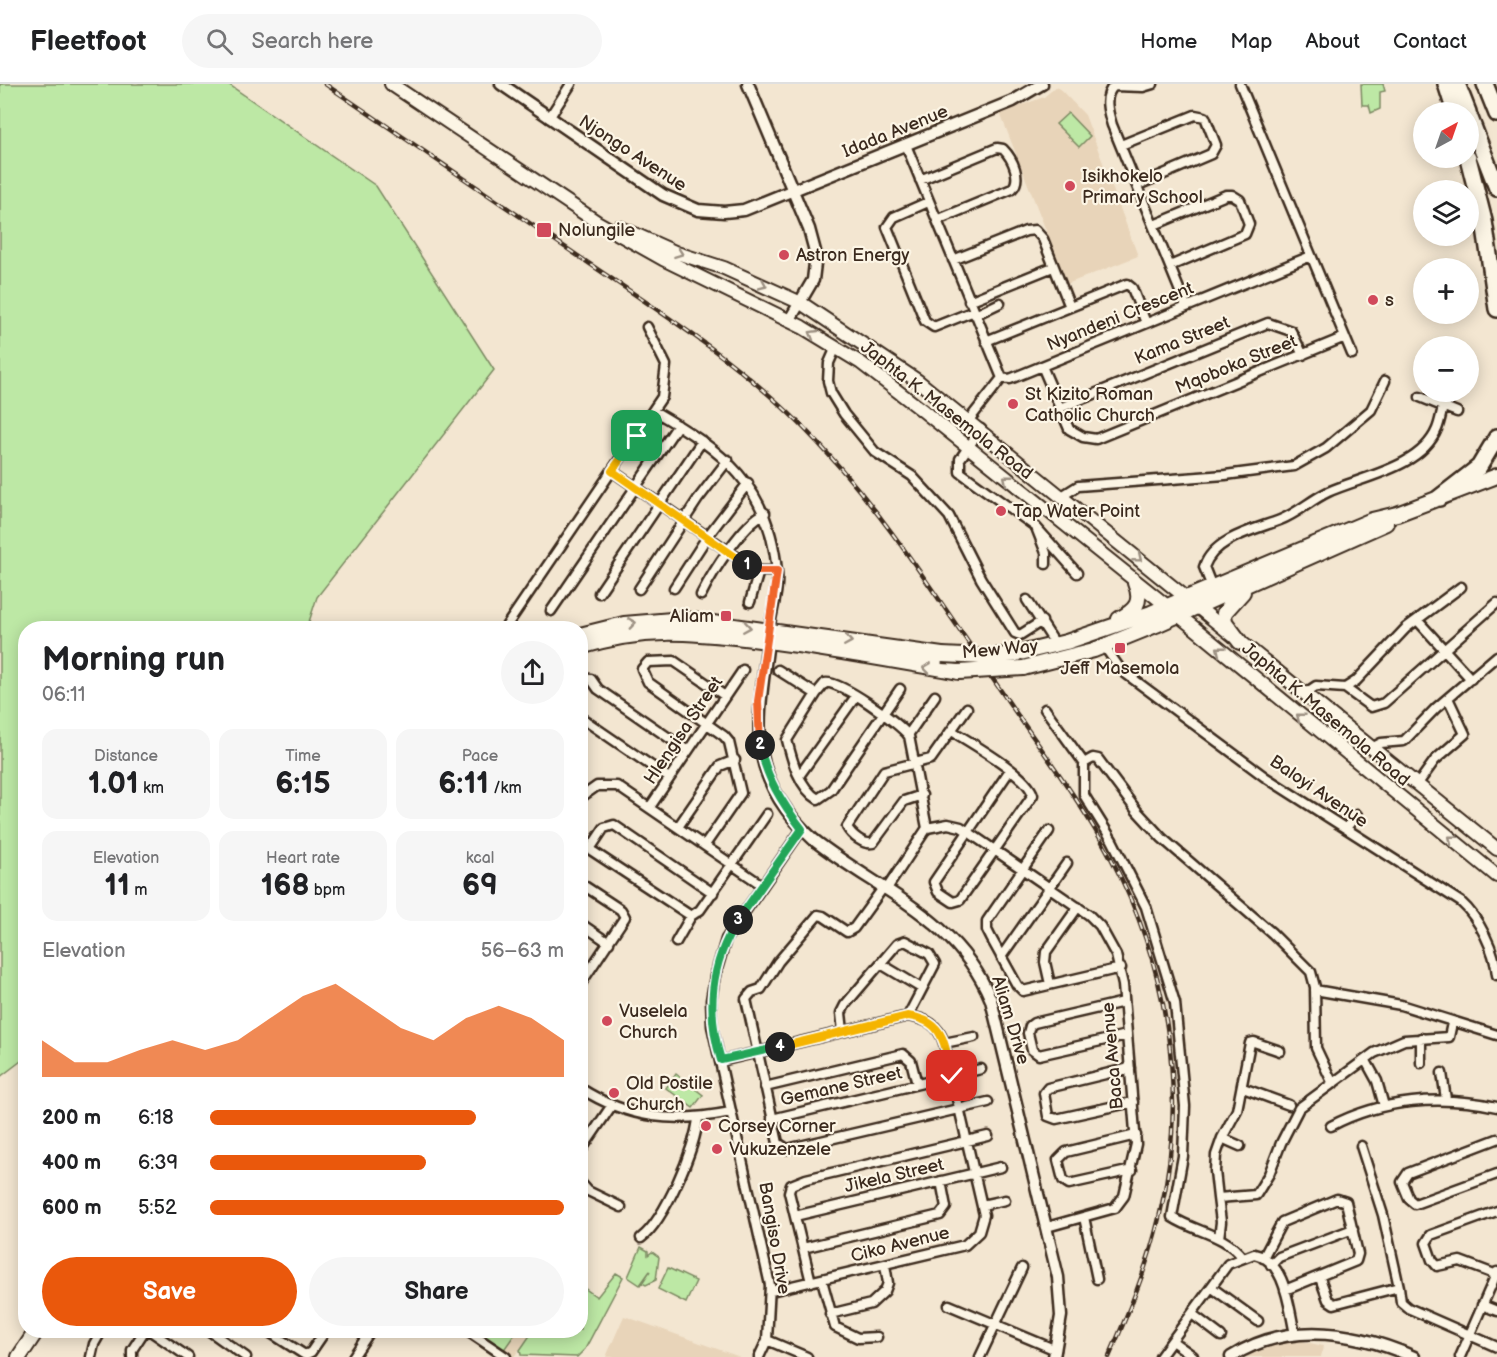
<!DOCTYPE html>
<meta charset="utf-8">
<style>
body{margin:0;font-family:"Balsamiq Sans",sans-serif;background:#f6f6f6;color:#202124;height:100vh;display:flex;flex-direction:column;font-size:22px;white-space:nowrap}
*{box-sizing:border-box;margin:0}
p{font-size:20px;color:#757577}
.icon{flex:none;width:33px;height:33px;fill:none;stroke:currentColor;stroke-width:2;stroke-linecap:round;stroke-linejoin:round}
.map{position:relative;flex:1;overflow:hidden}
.details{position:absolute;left:18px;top:537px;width:570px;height:717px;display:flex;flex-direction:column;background:#fff;border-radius:24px;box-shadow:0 3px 15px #0003}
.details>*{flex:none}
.needle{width:39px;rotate:40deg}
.buttons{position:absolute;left:1413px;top:18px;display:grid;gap:12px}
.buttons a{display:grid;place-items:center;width:66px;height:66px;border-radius:50%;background:#fff;box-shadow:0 3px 15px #0003;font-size:30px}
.pin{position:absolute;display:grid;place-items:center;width:51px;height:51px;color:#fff;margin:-26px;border-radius:12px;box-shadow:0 3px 9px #0006}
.km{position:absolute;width:30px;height:30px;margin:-15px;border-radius:50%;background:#222;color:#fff;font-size:16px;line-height:30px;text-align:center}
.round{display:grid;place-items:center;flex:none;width:63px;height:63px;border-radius:32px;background:#f6f6f6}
.overview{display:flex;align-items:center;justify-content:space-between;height:102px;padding:0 24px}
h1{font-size:33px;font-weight:700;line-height:45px}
.stats{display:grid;grid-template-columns:repeat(3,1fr);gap:9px;height:102px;padding:6px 24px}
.stats div{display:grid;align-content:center;border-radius:15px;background:#f6f6f6;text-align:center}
.stats b{font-size:30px;font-weight:700}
.stats small{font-size:16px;font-weight:400}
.stats p{font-size:16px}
.chart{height:168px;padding:12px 24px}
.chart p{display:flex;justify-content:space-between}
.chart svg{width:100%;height:108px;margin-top:6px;fill:#ea580c;opacity:.7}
.primary-button{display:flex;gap:12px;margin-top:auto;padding:12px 24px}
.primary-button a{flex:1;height:69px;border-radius:36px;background:#ea580c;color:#fff;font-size:24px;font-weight:700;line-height:69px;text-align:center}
.primary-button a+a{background:#f6f6f6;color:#202124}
ul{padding:0 24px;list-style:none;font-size:20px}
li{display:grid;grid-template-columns:96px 72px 1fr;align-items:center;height:45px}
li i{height:15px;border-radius:8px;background:#ea580c}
header{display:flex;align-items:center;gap:36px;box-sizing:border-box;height:84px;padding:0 30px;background:#fff;border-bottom:2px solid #e0e0e0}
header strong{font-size:28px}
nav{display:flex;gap:33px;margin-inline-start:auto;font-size:21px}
.search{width:420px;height:54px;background:#f6f6f6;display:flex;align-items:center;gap:15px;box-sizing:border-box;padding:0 21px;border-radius:33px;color:#757577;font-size:22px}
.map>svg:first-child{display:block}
.built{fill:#e8d4b9}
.green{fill:#bde8a5;stroke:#7c8962;stroke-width:1.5}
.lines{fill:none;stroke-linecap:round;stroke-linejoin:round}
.minor-casing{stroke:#3b2a1e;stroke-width:13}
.tertiary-casing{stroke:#3b2a1e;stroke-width:15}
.secondary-casing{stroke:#3b2a1e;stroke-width:16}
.primary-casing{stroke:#3b2a1e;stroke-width:18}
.motorway-casing{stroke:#3b2a1e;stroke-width:20}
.minor{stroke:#fcf5e5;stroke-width:8}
.tertiary{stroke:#fcf5e5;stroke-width:10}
.secondary{stroke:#fcf5e5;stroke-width:12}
.primary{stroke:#fcf5e5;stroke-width:14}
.motorway{stroke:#fcf5e5;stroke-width:15}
.rail-casing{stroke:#3b2a1e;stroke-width:4.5}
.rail{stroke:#fcf5e5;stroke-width:2;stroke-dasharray:7;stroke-linecap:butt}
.primary-bridge-casing{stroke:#3b2a1e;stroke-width:18;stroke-linecap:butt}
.primary-bridge{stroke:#fcf5e5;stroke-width:14}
.oneway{stroke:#9c9082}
.split-1-casing{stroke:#fff;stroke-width:12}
.split-2-casing{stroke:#fff;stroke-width:12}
.split-3-casing{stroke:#fff;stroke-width:12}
.split-4-casing{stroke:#fff;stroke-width:12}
.split-5-casing{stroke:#fff;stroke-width:12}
.split-1{stroke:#f5b400;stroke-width:8}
.split-2{stroke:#f0652b;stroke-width:8}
.split-3{stroke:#22a559;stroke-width:8}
.split-4{stroke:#22a559;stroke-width:8}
.split-5{stroke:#f5b400;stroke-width:8}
.poi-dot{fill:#d1495b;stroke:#fcf5e5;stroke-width:2}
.labels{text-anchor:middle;stroke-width:4.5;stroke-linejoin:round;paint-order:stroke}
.street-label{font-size:18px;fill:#3b2a1e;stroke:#fcf5e5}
.poi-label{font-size:18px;fill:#3b2a1e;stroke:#fcf5e5;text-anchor:start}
</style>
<header>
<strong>Fleetfoot</strong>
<div class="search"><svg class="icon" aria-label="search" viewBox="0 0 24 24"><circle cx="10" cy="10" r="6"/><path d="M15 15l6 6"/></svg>Search here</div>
<nav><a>Home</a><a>Map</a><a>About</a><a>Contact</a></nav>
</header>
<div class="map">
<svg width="1497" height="1273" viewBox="0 0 1497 1273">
<rect width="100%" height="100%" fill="#f3e6d1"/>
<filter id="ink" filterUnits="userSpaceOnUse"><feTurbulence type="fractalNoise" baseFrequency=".0167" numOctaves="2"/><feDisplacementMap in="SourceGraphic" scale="12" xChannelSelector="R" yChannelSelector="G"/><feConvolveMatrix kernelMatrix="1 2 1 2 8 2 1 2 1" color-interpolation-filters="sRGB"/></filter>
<g filter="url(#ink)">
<path class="built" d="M1057,2L1085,31L1138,172L1067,200L1000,29L1044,13Z
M624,1232L740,1273H606Z
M471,1247H532L514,1273H509Z
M1280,1252L1323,1262L1321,1273H1246Z"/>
<path class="green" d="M0,0H228L376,102L494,286L317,513L307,544H26L25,974L0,993Z
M1361,0H1383L1385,7L1380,8V25L1371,29L1369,21H1362Z
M1068,29L1090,52L1079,63L1056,40Z
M676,990L703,1011L693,1024L666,1004Z
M641,1163L648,1167V1171L652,1168L659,1173L656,1196L646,1201L642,1199L650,1187L640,1201L628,1193Z
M668,1184L696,1197L686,1219L658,1205Z
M616,1189L623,1193L585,1265L577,1273L521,1271L520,1266L533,1247L580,1246L581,1202L597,1213Z
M474,1247H517L503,1267Z"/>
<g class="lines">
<g class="minor-casing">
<path id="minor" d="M1153,0L1143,3L1114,2C1103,12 1108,28 1112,41L1186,222
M1240,0L1352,270
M549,34L571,0
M906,61L1002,294
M1121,61L1195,31L1205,33L1216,61L1211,70L1138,101
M920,96L997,64L1003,65C1013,75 1022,95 1012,105L937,136
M928,118L894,133L887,143L925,237L934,243L974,227
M1154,141L1226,111H1232L1240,116L1249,140L1245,150L1170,182
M953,176L1026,147L1035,146L1043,155L1070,223
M969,217L1053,183
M975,231L1000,219
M986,257L1127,200L1132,204L1146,239
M836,263L829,279L828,297L831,309L844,330L875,368L912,392L949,432L981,495L1015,549L1020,551L1042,537
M1042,282L1069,345L1083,353L1096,355L1345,253
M1002,294L1010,295L1042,282L1311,172
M1420,313L1457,328
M1060,324L1268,239L1291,247L1303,271
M654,327C723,367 769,401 777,487C779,506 772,527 769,546
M969,336L1002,294
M981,345L960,375V388L1036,443L1077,489
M612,387L750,482L759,487H777
M1062,412L1078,402L1225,391L1294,382L1326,364L1371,326L1385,297
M1037,446L1046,469V480
M1212,503L1204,483C1214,454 1254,446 1280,436C1298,429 1311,416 1328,408C1361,393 1421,384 1437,345C1440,338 1441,330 1443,323
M674,504L707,453L748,399
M639,505L698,415L728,376
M599,509L702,357
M701,511C712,489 743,439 765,429
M1027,516L1056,561
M750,518L759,487
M551,527L678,341
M1418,537L1471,595
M505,544L662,313L666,281L647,243
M1104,562L1121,586L1265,693L1461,818C1479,834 1495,867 1497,891
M778,586L816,610
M580,594L591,595L598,605L688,667
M1345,604L1371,623L1384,619L1497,519
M900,605L831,706L818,715C799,704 792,676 787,656L816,610L825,599C840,596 899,639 909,652L927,744
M1304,610L1316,602L1345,604L1356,597L1406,544L1461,503
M1045,625L1084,679L1093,674L1098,675L1137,727L1162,754L1272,849L1311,888L1315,903L1316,964L1333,1000
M580,633L669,694
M952,647C971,659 1028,691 1033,711L960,816L953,818L938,808L934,798L1010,686
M908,651L935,612
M1371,664L1381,659L1404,657L1436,624L1497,572
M1084,679V711L1112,756L1146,823L1175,919L1185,1022L1183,1072L1172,1133C1195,1148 1225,1150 1242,1173
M799,692L856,612
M1417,701L1435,676L1465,650L1448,614
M922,711L904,717L873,759C864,761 852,752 847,743L884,687L931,675L967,624
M580,714L597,702H617L762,801
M650,723L743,586
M678,743L720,682L735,676
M927,744L948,740L961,743L1089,831L1100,842L1116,871L1123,901L1136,1060L1124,1112L1115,1124L1047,1143
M1346,744L1357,731
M1049,747L987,837V846L991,854L1017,901L1023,907L1121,884
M580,759L691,832L700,826L767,730
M705,761L741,709L729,658L724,652L648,598L642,585L648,578L674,577L725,612
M590,765L604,744L614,741L713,809
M580,799L621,826L625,833L580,901
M883,804L854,844L847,848L823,832L818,831L778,878L761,905L752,908L746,915L778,1059L787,1065L988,1018
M886,806L927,744
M580,839L609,859
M676,858L691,832
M1001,873L1067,779
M580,879L590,886
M881,880L921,904
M1050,900L1045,878L1046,868L1078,823
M1315,906L1401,921L1497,951
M1124,918L1034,939L1030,942L1028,949L1032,966L1039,971L1127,951
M843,947L841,929L845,921L897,860L905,857L929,870L935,880L908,932
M944,959L974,953
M1280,967L1254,958L1250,959L1237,1026L1222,1054L1216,1071L1215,1087L1218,1114L1256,1111L1269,1090L1281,1059L1299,1024L1374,969L1404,956L1449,953L1452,939
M721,977L908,932C927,935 938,940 944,959L984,1131L979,1148L965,1161L771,1207
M1366,977L1377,997L1384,1022
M1421,979V954
M1130,984L1048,1004L1044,1009L1048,1032L1056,1035L1133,1018
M1442,989L1446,1015
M765,1003L903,970L911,977L917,1000
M580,1004C630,1036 675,1039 731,1028
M1243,1004L1289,1021
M772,1035L981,985
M1331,1042C1382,1015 1441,1011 1497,1023
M1222,1054L1240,1062
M1497,1055L1408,1089L1402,1098L1409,1115L1415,1120L1497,1090
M1361,1062L1383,1131L1399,1203
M580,1068L612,1021
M1132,1086L1069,1100L1063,1096L1058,1076L1066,1068L1136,1051
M580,1098L588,1107L621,1123
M1218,1114L1221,1138L1219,1154
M982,1121L1005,1116
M1497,1127L1431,1151L1426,1159L1432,1176L1437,1182L1460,1177L1497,1191
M795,1132L1001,1083
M1084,1133L1097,1195
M641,1154C664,1137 696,1063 698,1034
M803,1164L940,1131L946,1123L941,1097
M1263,1174L1282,1138L1337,1115L1346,1118L1358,1170L1356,1177L1285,1206
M1271,1181L1279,1173L1353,1145
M1320,1194L1328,1216L1334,1220L1399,1203L1401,1218L1408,1224L1497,1263
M822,1196L835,1243L858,1254L877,1253
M811,1198L789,1108L791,1101L806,1095L988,1052
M1211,1203L1258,1237
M949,1221L1056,1266
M1482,1221L1497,1227
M830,1230L871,1220L885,1207L888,1199L885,1181
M1192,1230L1221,1252
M149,1246L188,1273
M208,1246L246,1273
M266,1246L305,1271L311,1268L326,1246
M466,1246L506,1273
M767,1256L807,1273
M1172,1257L1193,1272
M91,1273L94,1260L102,1246
M132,1273V1266L145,1246
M353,1273L371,1246
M759,1273L767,1256L770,1201L712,942L711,916L715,892L726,855L802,745
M980,1273L1022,1184
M1160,1273L1228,1180L1254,1170C1286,1176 1289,1225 1295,1250
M1460,1273L1497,1188"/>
</g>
<g class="tertiary-casing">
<path id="tertiary" d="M501,0L663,111L698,126L724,128L744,126L1013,17L1042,0
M748,0L809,145L816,171L813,196L789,237
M769,549C759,634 741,690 814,756C880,808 957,833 991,916L1058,1193L1061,1232L1054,1273
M1231,1273C1289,1236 1354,1247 1414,1273"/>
</g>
<g class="secondary-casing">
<path id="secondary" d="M391,0L597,138L663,175L802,243L861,279L922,326L1192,542L1497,792
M619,143L677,169L724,184L801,219L918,297L1497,765"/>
</g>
<g class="primary-casing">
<path id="primary" d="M1119,535C1136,526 1143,518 1135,499
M580,551L624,540L684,535L942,571
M1240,558L1225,538L1224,529L1243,508
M580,563C644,543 688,548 752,555C821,563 891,576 959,588
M1016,570L1066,558L1151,529L1372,436L1397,430L1497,392
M1023,584L1094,566L1156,541L1386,439
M19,1273L37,1246"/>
</g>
<g class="motorway-casing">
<path id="motorway" d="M1446,0L1455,28
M1457,0L1468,28
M1485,0L1497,30
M1468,29L1497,104
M1468,74L1484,137L1497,225
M1439,414L1479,383L1497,353"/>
</g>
<use href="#minor" class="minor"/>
<use href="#tertiary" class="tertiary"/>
<use href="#secondary" class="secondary"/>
<use href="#primary" class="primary"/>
<use href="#motorway" class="motorway"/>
<g class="rail-casing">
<path id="rail" d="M325,0C412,59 498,118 584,176C659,227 736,276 800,340C884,425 945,526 1012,623C1046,672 1083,721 1111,774C1169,884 1189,1013 1159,1134C1148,1182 1129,1227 1109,1273"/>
</g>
<use href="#rail" class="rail"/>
<g class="primary-bridge-casing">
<path id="primary-bridge" d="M942,571L986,573L1016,570
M959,588L1023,584"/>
</g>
<use href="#primary-bridge" class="primary-bridge"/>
</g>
<defs><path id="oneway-chevron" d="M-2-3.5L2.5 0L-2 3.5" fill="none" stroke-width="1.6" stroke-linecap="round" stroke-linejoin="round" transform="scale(1.5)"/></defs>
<g class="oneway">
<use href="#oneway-chevron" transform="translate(679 169) rotate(20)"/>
<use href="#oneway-chevron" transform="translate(763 201) rotate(24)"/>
<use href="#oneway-chevron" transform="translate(813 250) rotate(-150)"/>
<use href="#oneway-chevron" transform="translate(1007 395) rotate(-141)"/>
<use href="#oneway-chevron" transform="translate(1138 474) rotate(39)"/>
<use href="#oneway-chevron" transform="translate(632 539) rotate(-8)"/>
<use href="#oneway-chevron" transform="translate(747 543) rotate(9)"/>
<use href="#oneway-chevron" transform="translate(848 557) rotate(9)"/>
<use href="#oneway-chevron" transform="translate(1220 566) rotate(-141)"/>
<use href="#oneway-chevron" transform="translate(927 584) rotate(-172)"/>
<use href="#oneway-chevron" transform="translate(1300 633) rotate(-141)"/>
<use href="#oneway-chevron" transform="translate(1452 755) rotate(-141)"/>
</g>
</g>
<g class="lines" filter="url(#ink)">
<g class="split-1-casing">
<path id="split-1" d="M637,352L612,387L747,481"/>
</g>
<g class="split-2-casing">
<path id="split-2" d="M747,481L759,487H777L758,617L760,661"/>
</g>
<g class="split-3-casing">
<path id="split-3" d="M738,836L802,745C782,719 766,694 760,661"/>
</g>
<g class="split-4-casing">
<path id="split-4" d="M738,836C710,879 706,928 721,976L780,963"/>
</g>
<g class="split-5-casing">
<path id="split-5" d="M780,963L908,932C946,937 944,961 952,992"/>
</g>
<use href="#split-1" class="split-1"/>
<use href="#split-2" class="split-2"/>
<use href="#split-3" class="split-3"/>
<use href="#split-4" class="split-4"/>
<use href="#split-5" class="split-5"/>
</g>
<g class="poi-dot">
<circle cx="1070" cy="102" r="6"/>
<rect x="536" y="138" width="16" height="16" rx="3"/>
<circle cx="784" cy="171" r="6"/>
<circle cx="1373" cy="216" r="6"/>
<circle cx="1013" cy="320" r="6"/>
<circle cx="1001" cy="427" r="6"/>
<rect x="720" y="526" width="12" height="12" rx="3"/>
<rect x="1114" y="558" width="12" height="12" rx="3"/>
<circle cx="607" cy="937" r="6"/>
<circle cx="614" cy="1009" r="6"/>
<circle cx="706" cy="1042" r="6"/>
<circle cx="717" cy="1065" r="6"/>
</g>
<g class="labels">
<g class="street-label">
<text transform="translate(895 47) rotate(-22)" y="6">Idada Avenue</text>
<text transform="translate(633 69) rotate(33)" y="6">Njongo Avenue</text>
<text transform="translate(1120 232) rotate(-22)" y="6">Nyandeni Crescent</text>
<text transform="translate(1182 256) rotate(-22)" y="6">Kama Street</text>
<text transform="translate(1236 280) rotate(-22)" y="6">Mqoboka Street</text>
<text transform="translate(947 326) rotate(38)" y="6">Japhta K. Masemola Road</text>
<text transform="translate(1000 565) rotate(-5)" y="6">Mew Way</text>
<text transform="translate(1326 630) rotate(40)" y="6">Japhta K. Masemola Road</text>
<text transform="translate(683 646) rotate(-56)" y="6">Hlengisa Street</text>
<text transform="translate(1319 707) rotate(34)" y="6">Baloyi Avenue</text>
<text transform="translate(1011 936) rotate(73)" y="6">Aliam Drive</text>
<text transform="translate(1112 972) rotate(-95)" y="6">Baca Avenue</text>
<text transform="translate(841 1002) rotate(-13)" y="6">Gemane Street</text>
<text transform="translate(894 1091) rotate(-13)" y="6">Jikela Street</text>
<text transform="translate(775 1154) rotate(80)" y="6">Bangiso Drive</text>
<text transform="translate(900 1160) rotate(-14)" y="6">Ciko Avenue</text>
</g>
<g class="poi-label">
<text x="1082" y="98">Isikhokelo<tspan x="1082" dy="21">Primary School</tspan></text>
<text x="558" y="152">Nolungile</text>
<text x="796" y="177">Astron Energy</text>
<text x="1385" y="222">s</text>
<text x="1025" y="316">St Kizito Roman<tspan x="1025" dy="21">Catholic Church</tspan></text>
<text x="1013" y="433">Tap Water Point</text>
<text x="714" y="538" text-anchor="end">Aliam</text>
<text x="1120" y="590" text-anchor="middle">Jeff Masemola</text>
<text x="619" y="933">Vuselela<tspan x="619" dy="21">Church</tspan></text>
<text x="626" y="1005">Old Postile<tspan x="626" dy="21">Church</tspan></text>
<text x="718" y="1048">Corsey Corner</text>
<text x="729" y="1071">Vukuzenzele</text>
</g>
</g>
</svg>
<div class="buttons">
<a><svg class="needle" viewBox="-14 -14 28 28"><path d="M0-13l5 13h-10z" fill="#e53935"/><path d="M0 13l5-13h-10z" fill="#757577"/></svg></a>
<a><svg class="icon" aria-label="layers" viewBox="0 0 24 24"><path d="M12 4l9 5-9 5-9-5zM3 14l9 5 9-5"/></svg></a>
<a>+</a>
<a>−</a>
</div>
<div class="pin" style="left:637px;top:352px;background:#1e9e55"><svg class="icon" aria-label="arrive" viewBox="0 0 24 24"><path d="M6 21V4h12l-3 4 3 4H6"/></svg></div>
<div class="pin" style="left:952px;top:992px;background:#d93025"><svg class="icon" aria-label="check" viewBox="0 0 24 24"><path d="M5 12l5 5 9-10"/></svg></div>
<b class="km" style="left:747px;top:481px">1</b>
<b class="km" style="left:760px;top:661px">2</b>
<b class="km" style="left:738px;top:836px">3</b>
<b class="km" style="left:780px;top:963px">4</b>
<section class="details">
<div class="overview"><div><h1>Morning run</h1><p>06:11</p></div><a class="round"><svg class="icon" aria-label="share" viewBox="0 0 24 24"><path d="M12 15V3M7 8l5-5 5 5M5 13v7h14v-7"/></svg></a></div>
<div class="stats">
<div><p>Distance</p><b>1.01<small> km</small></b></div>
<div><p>Time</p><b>6:15</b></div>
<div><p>Pace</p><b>6:11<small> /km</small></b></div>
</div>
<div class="stats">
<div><p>Elevation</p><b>11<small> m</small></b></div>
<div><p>Heart rate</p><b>168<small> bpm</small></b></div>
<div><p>kcal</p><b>69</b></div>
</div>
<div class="chart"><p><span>Elevation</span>56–63 m</p>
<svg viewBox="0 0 160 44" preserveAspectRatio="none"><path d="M0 44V29L10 38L20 38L30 33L40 29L50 33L60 29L70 20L80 11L90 6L100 15L110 24L120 29L130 20L140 15L150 20L160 29V44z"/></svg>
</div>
<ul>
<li><b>200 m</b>6:18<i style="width:75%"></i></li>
<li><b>400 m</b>6:39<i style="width:61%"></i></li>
<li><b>600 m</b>5:52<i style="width:100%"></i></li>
</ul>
<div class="primary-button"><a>Save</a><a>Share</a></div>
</section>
</div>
